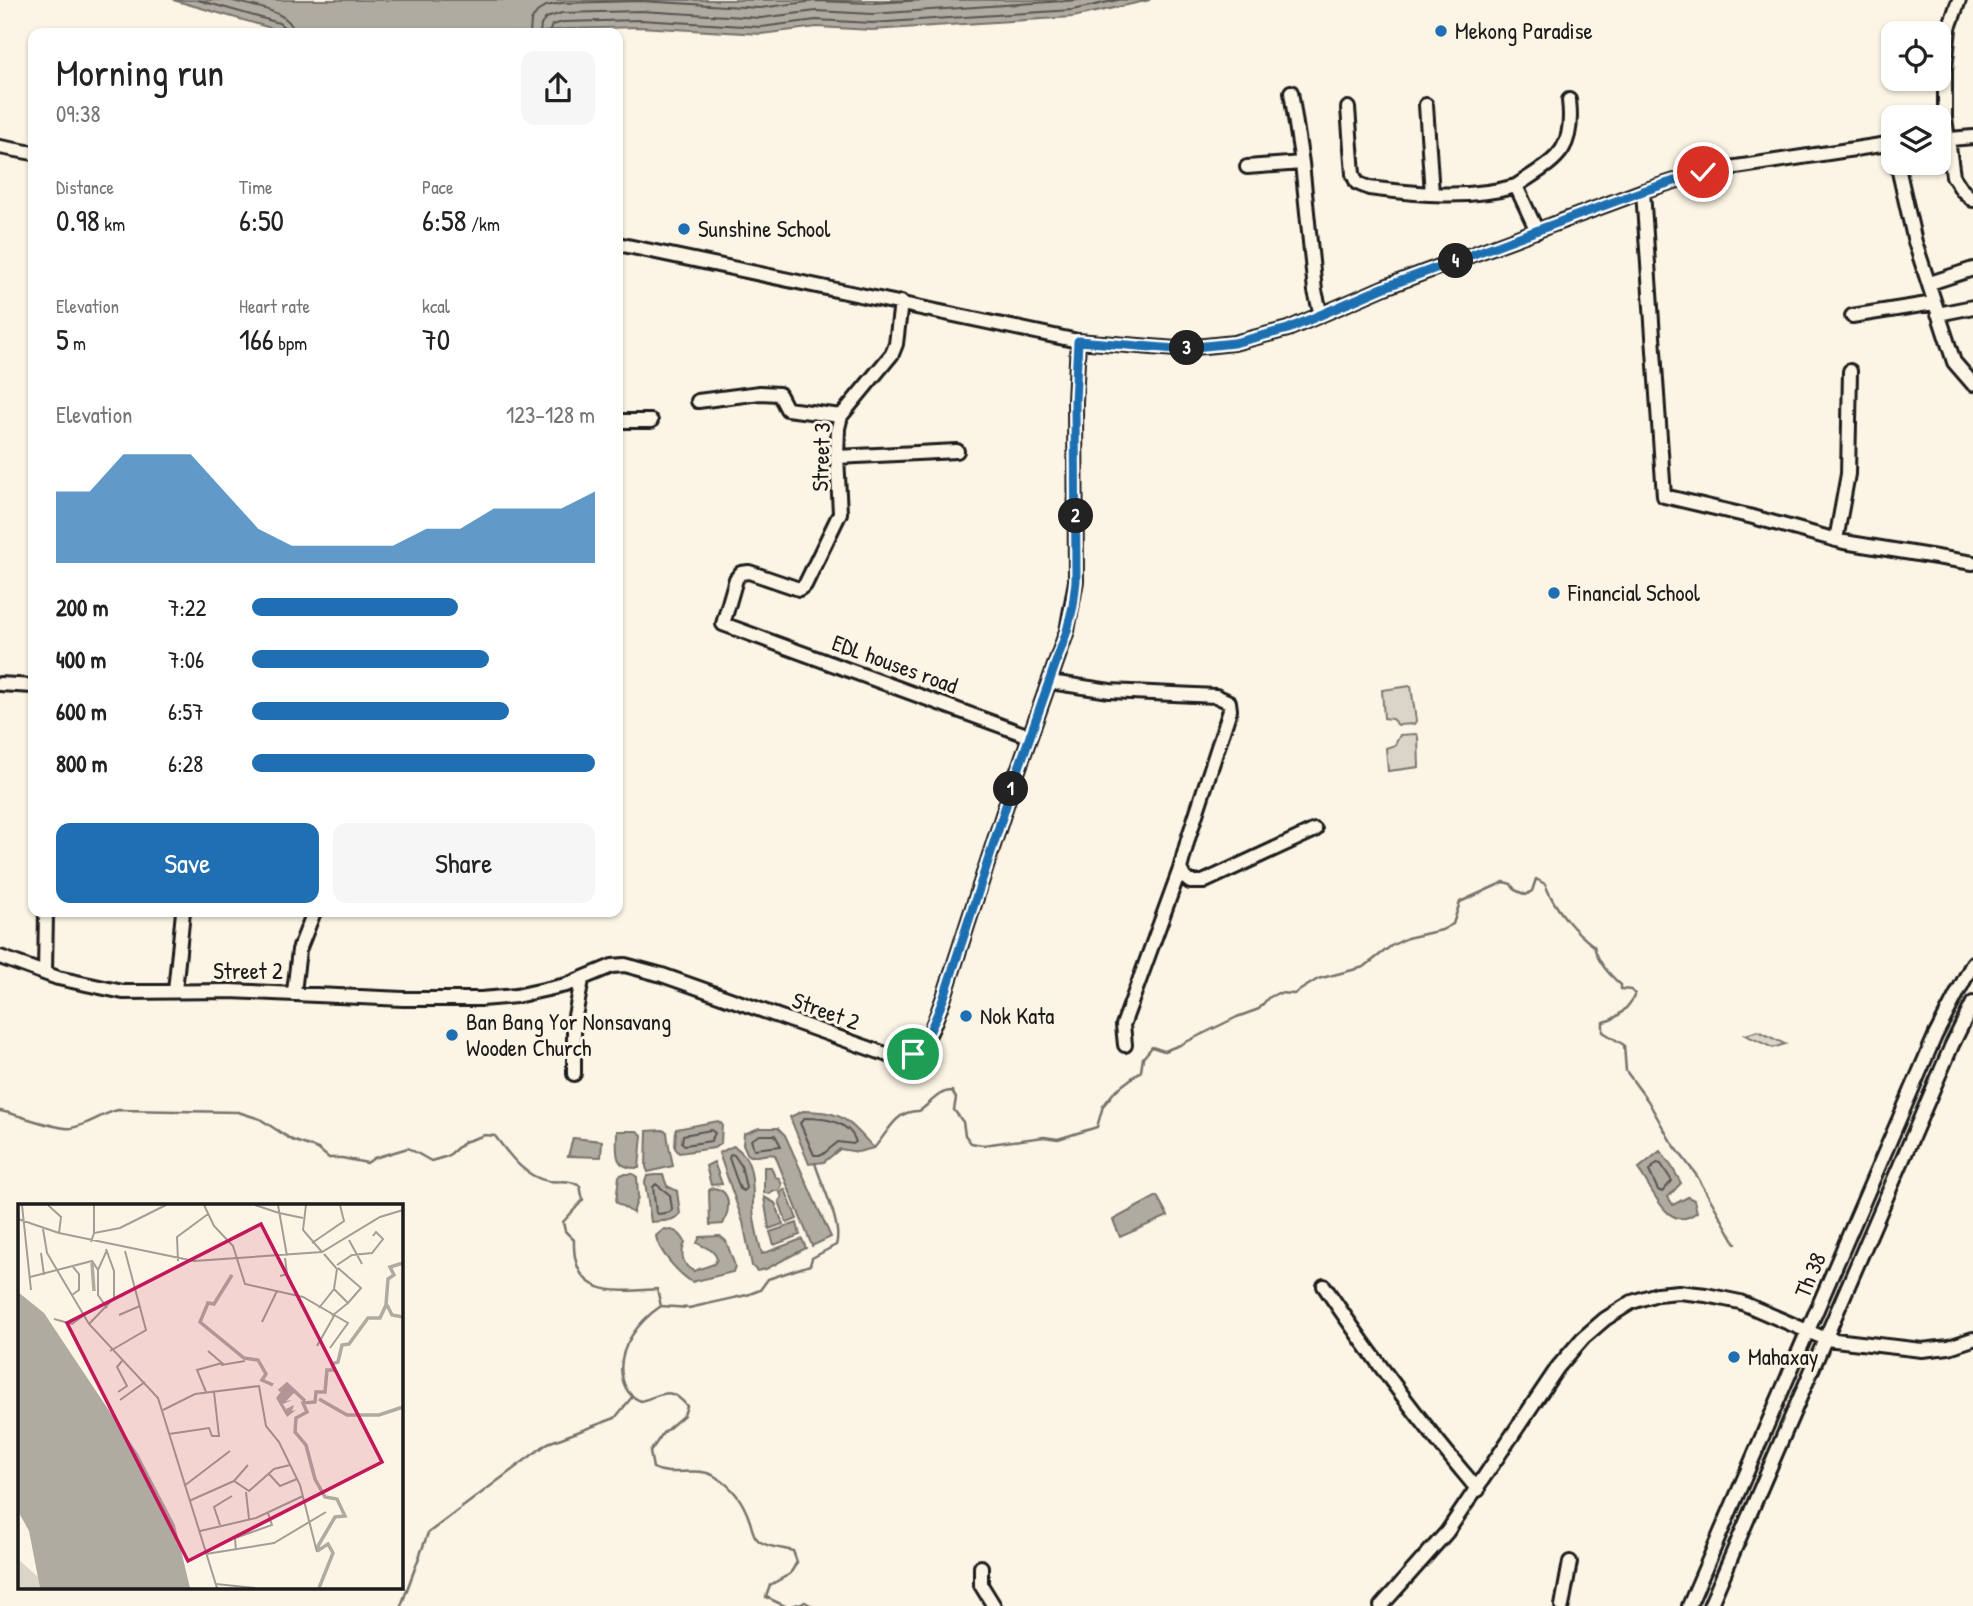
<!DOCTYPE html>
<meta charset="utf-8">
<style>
body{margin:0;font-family:"Patrick Hand",sans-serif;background:#f6f6f6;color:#222;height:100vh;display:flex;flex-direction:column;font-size:26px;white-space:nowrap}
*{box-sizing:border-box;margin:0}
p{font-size:23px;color:#767676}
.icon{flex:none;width:38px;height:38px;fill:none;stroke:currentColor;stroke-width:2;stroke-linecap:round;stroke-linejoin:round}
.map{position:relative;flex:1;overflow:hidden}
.details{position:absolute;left:28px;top:28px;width:595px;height:889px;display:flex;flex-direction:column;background:#fff;border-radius:14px;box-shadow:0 2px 5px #0004}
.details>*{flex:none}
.controls{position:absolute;left:1881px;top:21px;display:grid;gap:14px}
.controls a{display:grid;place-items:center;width:70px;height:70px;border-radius:14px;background:#fff;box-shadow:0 2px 5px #0004;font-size:35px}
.pin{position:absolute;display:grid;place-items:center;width:60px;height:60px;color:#fff;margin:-30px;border:4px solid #fff;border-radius:50%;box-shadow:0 2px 7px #0007}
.km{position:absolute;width:35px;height:35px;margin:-18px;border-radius:50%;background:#222;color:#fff;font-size:19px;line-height:35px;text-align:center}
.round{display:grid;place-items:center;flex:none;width:74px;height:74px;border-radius:14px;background:#f6f6f6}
.summary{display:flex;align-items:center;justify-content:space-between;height:119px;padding:0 28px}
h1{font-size:38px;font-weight:600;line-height:52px}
.figures{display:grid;grid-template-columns:repeat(3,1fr);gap:10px;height:119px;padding:7px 28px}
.figures div{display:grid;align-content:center}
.figures b{font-size:30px;font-weight:600}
.figures small{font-size:19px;font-weight:400}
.figures p{font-size:19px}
.chart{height:196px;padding:14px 28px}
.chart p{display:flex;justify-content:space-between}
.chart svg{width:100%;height:126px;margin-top:7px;fill:#1f6fb2;opacity:.7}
.action{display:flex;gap:14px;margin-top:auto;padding:14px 28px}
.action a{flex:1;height:80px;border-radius:14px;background:#1f6fb2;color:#fff;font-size:28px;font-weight:600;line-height:80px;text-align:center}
.action a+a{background:#f6f6f6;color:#222}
ul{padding:0 28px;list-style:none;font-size:23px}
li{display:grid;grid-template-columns:112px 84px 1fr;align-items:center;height:52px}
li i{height:18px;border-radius:9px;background:#1f6fb2}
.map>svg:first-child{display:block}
.green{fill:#dbd5c8;stroke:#7c7872;stroke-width:2}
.water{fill:#b0aba1;stroke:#75726c;stroke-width:2}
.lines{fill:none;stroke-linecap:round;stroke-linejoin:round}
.shore{stroke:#575551;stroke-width:2}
.stream{stroke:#75726c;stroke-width:2.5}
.minor-casing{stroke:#1c1c1c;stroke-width:18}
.minor{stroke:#fcf5e5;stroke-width:12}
.route-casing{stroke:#fff;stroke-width:14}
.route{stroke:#1f6fb2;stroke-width:9}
.poi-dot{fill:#1f6fb2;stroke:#fcf5e5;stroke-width:2.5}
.labels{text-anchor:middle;stroke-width:6;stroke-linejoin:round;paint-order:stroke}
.poi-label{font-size:23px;fill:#1c1c1c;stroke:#fcf5e5;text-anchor:start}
.street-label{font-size:23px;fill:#1c1c1c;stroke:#fcf5e5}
.inset-river{fill:none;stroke:#b0aba1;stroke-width:3.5}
.inset-road{fill:none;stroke:#a29e95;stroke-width:2}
.view{fill:#c2185b;fill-opacity:0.15;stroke:#c2185b;stroke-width:3.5}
.inset-edge{fill:none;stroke:#1c1c1c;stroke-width:3.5}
</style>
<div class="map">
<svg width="1973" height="1606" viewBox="0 0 1973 1606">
<rect width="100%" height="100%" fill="#fcf5e5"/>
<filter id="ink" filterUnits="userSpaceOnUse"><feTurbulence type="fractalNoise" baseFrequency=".0143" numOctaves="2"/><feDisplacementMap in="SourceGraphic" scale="14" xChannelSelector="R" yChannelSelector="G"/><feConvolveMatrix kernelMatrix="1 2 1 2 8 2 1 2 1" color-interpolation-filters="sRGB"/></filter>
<g filter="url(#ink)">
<path class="green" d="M1411,686L1416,721L1414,724L1398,725L1392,719L1384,718L1382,690Z
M1416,734L1418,737L1419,767L1388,771L1386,748L1395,745L1400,735Z
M1758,1031L1785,1044L1773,1048L1745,1035Z"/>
<path class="water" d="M173,0H1150L1073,17L872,30L817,27L761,34L639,27L564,29L536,33L285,32Z
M803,1111C844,1111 847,1120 874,1148L858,1152L840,1149L824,1162L809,1164L790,1117Z
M718,1121L722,1124L721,1143L714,1148L679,1153L675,1148L676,1129Z
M759,1128H778L785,1135L831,1237L812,1246L775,1155C765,1152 758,1159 748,1155L743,1144L744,1134Z
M662,1130L667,1132C668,1145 671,1154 673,1166L648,1172L646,1167L647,1131Z
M617,1131H637L642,1135L639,1168C612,1169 617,1152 617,1131Z
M573,1138L602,1141L601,1157L568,1156Z
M733,1146C754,1156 753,1185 753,1205C753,1221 758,1239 762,1254L802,1239L806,1248L766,1269L757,1271L752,1266L743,1222L719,1153Z
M1660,1151L1672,1167L1681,1183L1668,1197L1673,1205L1688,1197L1694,1200L1697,1212C1667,1236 1652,1186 1638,1169Z
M714,1162L722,1184L711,1185L706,1166Z
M764,1167H771L775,1177L779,1178L782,1185L779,1191H772L770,1194L764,1193Z
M623,1174H633L637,1177L638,1197L633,1213L616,1202L619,1176Z
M656,1175H663L667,1186L677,1191L680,1214C673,1222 661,1221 651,1222L645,1182L647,1176Z
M713,1188C732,1190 730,1210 723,1224L710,1225L709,1190Z
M785,1189L797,1219L787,1223L779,1201L782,1197L780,1193Z
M1157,1196L1168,1216L1120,1237L1113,1220Z
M764,1197L775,1203L783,1224L769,1229Z
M797,1223L800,1235L774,1245L770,1232Z
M664,1229C675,1230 680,1232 685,1242C680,1253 682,1266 694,1271L714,1264L717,1259C714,1249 706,1248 697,1243L700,1237L720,1236L726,1241L735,1266L733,1272L692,1282C679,1274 658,1251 656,1236Z"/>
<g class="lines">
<path class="shore" d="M198,0L279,23L284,27L285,33
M230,0C249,6 292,10 294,33
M530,33L531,21L537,12L546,6L561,3L640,1L760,8L815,1L872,3L926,0
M540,33L541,25L546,18L562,13L640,11L761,18L816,11L872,14L1079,0
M549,33L552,25L564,22L640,20L761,27L816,20L872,23L1072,10L1118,0
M805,1118C825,1118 849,1121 856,1142L853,1144L838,1142L822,1155H814L800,1123Z
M711,1130L715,1133L711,1141L685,1145L682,1143L683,1135Z
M760,1135H775L781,1146L754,1149L751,1140Z
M731,1154L734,1155L741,1165L746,1188L744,1191L740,1189L729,1158Z
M1657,1163L1661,1164L1672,1181L1662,1192L1658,1190L1649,1171Z
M656,1184L670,1195L672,1209L670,1212L659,1214L656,1213L653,1187Z"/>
<path class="stream" d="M0,1111C18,1114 56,1130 71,1128C88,1125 101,1114 118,1110L238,1112L260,1119L292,1140L318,1149L329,1158H342L367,1163L374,1158L408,1148L431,1161L448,1156L464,1142L485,1135L495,1136C509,1154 524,1177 548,1181C562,1183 566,1178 580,1186L583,1200L563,1222L565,1231L574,1240C572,1298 616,1292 657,1289L661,1306C639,1321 617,1348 622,1376C624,1388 630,1397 641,1401C663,1395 670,1385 687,1406L684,1415L663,1433L650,1452L653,1468C673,1478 697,1465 716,1477C733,1487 743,1501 749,1519C752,1526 752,1534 757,1539C764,1547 782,1548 793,1551L797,1562L790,1574L770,1585L766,1597L785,1606
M874,1148C888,1133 895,1110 919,1111C931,1104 937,1091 952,1091L956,1098L954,1110L963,1122L965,1135L971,1143L983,1145L1044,1137L1058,1139L1097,1127L1103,1106L1115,1091L1141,1071L1143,1058L1152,1047L1164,1051L1180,1045L1237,1017L1259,1009L1268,998L1278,993L1294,994L1318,979L1364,967L1391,946L1407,938L1442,930L1453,924L1460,902L1504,882L1511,884L1515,890L1526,895L1532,891L1536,879L1545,884C1554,908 1575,932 1594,946C1598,963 1609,974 1621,985V989L1631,990L1635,994C1630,1006 1617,1020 1603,1022V1032L1624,1045L1626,1071L1648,1101L1670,1140L1697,1176L1736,1244
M661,1306L689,1308L747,1295L760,1290L768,1279L810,1265L812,1258L836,1245C843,1225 821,1184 815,1163
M401,1606L428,1533L548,1443L615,1418L632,1397
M792,1606L805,1602L812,1606"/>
<g class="minor-casing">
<path id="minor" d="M1959,0L1949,28L1945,70V118L1953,176L1962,190L1973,200
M1291,92L1302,163L1315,291L1321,315
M1426,105L1432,194
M1348,108L1353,174L1357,183L1369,188C1418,194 1468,200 1516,186L1537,231
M1939,140L1973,137
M0,147L33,153
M1897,163L1915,242L1954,362L1973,384
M1247,167L1302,163
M1516,186C1556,159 1575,153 1569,100
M1643,191L1664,496L1753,517L1844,542L1973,563
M618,244L1078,341L1176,349L1234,343L1288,329L1385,287L1643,191L1703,172L1894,143
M1930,283L1973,269
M901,302L896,344L892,354L841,416L838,428L837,457L840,513L805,585L799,589L749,572L741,573L736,579L723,624L1029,736
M1938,314L1973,307
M1852,316L1934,303
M698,401L760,393L779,394L787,409L841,416
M618,421H651
M837,457L957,451
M1836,540L1848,474L1850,371
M1050,682L1110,691L1216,696L1229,702L1230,710L1188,839L1180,869L1184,877L1190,882H1203L1315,830
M0,684L33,686
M0,957L58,978L123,992L230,991L403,999H481L516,996L566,985L612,966L625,965L662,975L891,1056C928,1057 932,1026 944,997L1010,793L1067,631L1076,581L1075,401L1078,341
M45,973L46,912
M175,991L183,912
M294,992L299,950L314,912
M1125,1045L1123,1025L1180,869
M574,1074V1021L582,980
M1324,1286C1372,1357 1423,1425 1478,1490
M981,1567V1585L994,1606
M1381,1606L1447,1532L1558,1367L1583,1338L1605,1319L1632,1302L1657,1294L1679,1292L1706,1295L1740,1302L1826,1339L1922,1350L1949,1347L1973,1339
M1562,1606L1570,1562
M1689,1606L1935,1036L1973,963
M1710,1606L1952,1045L1973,1003"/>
</g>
<use href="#minor" class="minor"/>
</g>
</g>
<g class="lines" filter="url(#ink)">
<g class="route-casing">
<path id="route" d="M913,1054C929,1038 936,1018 944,997L1010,793L1067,631L1073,606L1076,581L1075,401L1078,341L1176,349L1234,343L1288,329L1385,287L1643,191L1703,172"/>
</g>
<use href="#route" class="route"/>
</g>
<g class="poi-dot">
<circle cx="1441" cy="31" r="7"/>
<circle cx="684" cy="229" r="7"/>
<circle cx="1554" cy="593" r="7"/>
<circle cx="966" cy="1016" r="7"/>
<circle cx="452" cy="1035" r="7"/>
<circle cx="1734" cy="1357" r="7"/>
</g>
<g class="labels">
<g class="poi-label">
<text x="1455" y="39">Mekong Paradise</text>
<text x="698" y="237">Sunshine School</text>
<text x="1568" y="601">Financial School</text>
<text x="980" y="1024">Nok Kata</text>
<text x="466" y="1030">Ban Bang Yor Nonsavang<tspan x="466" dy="26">Wooden Church</tspan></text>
<text x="1748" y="1365">Mahaxay</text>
</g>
<g class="street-label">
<text transform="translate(821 457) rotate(-88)" y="8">Street 3</text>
<text transform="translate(895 664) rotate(20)" y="8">EDL houses road</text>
<text x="248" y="979">Street 2</text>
<text transform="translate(826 1011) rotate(20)" y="8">Street 2</text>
<text transform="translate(1810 1275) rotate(-67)" y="8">Th 38</text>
</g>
</g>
<g transform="translate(18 1204)">
<rect width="385" height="385" fill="#fcf5e5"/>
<path d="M0,355L20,373L22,384H0Z" fill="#dbd5c8"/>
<path d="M0,88L26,109L120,250L157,321L172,384H22L11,327L0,307ZM268,181L277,188L268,197L274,196L265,200L268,205L276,201L274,207L278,206L269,213L258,194Z" fill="#b0aba1"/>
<path class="inset-river" d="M74,59L76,87M214,71L196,100L190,99L182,118L226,154L240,156L248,170L244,176L255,181M369,101L374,111L385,113M261,187L269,180L287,197M301,195L329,211H361L385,203M301,384L315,349L310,340L301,346L300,342L317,313L327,312L319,295L307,293L297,275L288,241L277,228L278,214L289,208L285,199L297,198L298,188H307L309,166H316L314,160L320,158L324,141L331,140L350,114H362L368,101L370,75L376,71L372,63L385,59"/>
<path class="inset-road" d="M4,1L13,86M30,1L43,13L41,29M186,1L196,22L215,42L227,80L285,93L330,119L312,144M237,1L261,9M260,1L269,52M288,1L285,26L304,48M261,9L285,14M0,15L41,29L176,57L304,48L362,13L385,6M25,25L29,49L71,120L140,194L199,384M76,29V1M331,36L344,60M73,38L76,29L102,24L148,1M294,39L326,17L322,1M23,49L26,71M160,57L159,33L190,10M319,61L334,51L354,49L365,35L358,28L355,32M320,64L343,84L330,99M80,66V91L89,104M262,72L269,70L267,54M12,73L74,57L80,66L89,46M54,91L61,86V70L55,63M301,104L316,85L319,65L306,50M101,111L122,102M314,112L330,99L316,85M36,115L54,120L73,106M244,118L259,87M71,120L96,94V67L88,45M299,142L316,112M92,147L128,126L107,47M203,161L227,157M100,188L109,182L99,163L104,157M188,188L179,166L204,159L190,147M102,196L127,178M145,206L177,190L241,182L248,222L261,238L282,281L299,348M151,230L191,224L194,232H201L196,188M251,270L262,282L279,275M216,277L230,261M166,282L212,247M228,288L231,315M171,297L216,277L231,287L256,265L272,261M202,321L196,303L214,292M182,327L238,314L285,292M218,347L217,334L254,321L250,309M188,350L256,339L308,308M198,380L237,384"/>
<path class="view" d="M243,20L364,258L170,357L49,119Z"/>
<rect width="385" height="385" class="inset-edge"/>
</g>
</svg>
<div class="controls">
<a><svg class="icon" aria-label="locate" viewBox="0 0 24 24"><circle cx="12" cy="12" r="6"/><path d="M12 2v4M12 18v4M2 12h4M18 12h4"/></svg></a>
<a><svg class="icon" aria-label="layers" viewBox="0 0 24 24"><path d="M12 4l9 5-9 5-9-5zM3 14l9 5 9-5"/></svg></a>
</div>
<div class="pin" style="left:913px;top:1054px;background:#1e9e55"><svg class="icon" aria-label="arrive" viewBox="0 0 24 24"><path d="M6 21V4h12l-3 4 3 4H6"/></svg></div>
<div class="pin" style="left:1703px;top:172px;background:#d93025"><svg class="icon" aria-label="check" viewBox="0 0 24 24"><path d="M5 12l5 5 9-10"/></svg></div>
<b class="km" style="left:1011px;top:789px">1</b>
<b class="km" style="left:1076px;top:516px">2</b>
<b class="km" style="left:1187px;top:348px">3</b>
<b class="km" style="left:1456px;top:261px">4</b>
<section class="details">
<div class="summary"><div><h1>Morning run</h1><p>09:38</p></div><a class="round"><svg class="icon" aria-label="share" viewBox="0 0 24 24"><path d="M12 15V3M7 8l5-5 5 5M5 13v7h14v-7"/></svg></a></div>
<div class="figures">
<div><p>Distance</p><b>0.98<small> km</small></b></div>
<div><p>Time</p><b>6:50</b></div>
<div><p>Pace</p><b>6:58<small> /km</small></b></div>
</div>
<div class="figures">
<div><p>Elevation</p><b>5<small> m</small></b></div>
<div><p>Heart rate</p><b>166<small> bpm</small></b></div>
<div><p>kcal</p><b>70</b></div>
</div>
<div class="chart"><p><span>Elevation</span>123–128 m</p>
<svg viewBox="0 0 160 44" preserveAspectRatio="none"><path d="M0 44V19L10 19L20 6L30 6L40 6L50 19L60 32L70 38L80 38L90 38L100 38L110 32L120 32L130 25L140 25L150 25L160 19V44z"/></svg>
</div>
<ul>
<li><b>200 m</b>7:22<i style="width:60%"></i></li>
<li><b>400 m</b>7:06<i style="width:69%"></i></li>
<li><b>600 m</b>6:57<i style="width:75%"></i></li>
<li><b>800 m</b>6:28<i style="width:100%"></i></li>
</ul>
<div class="action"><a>Save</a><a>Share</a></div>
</section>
</div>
